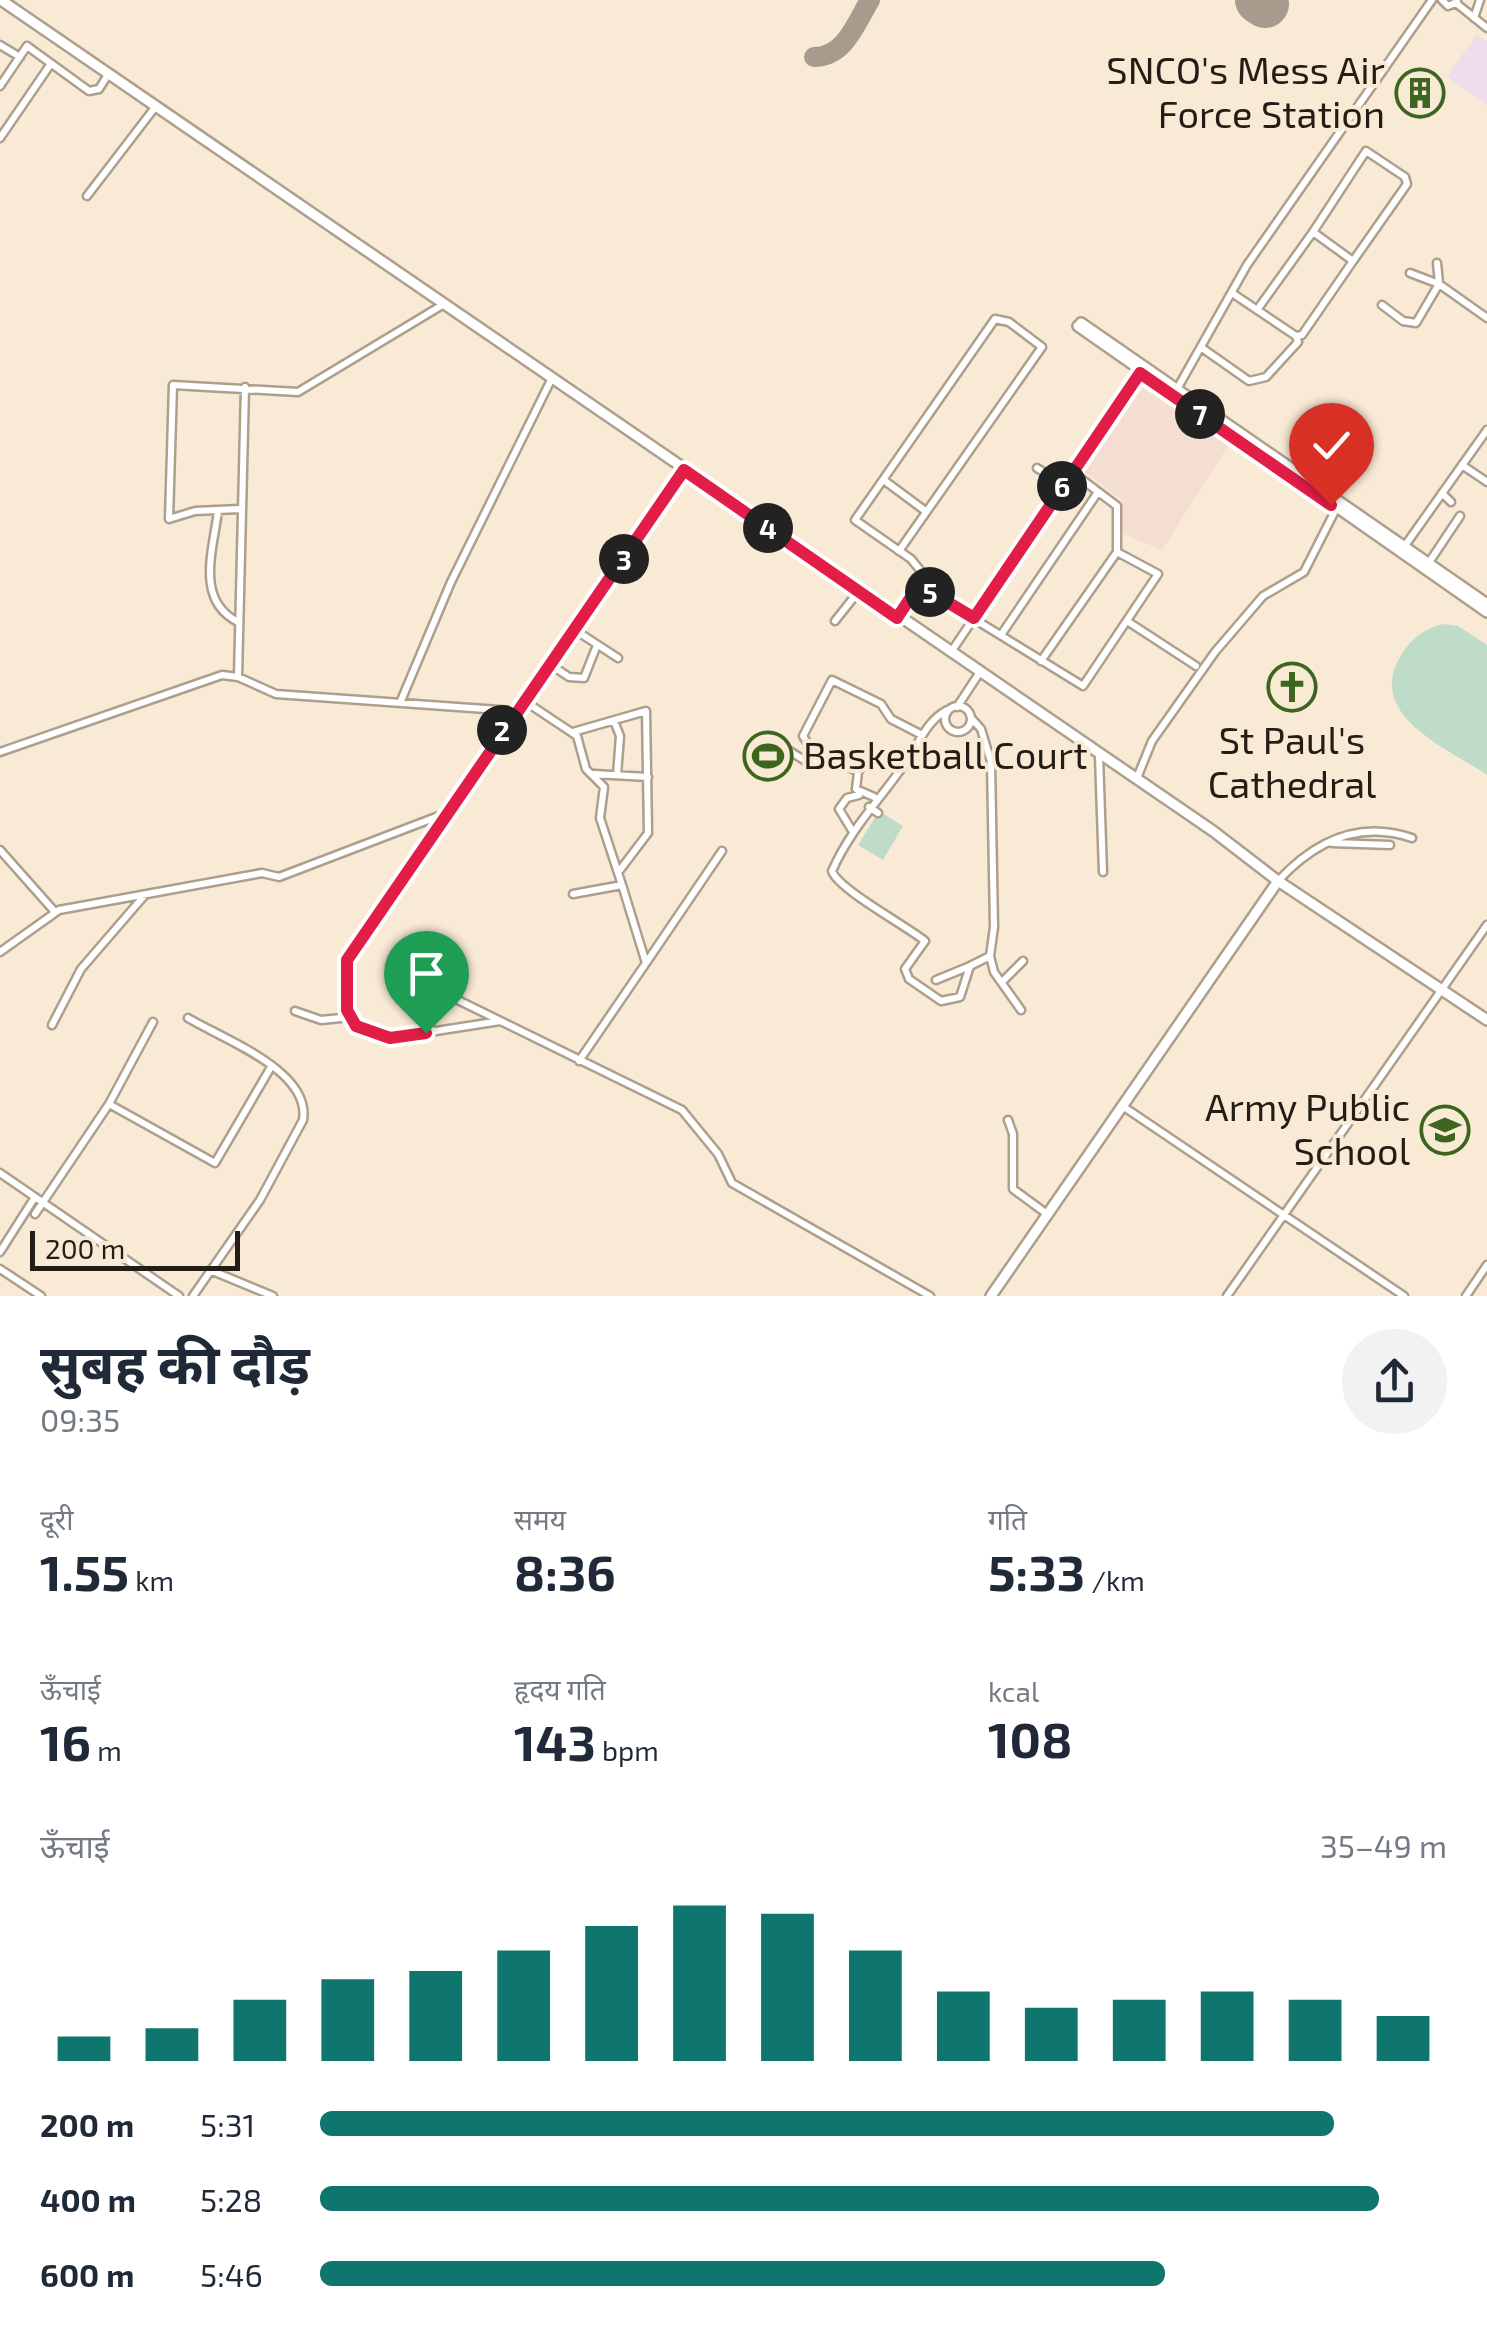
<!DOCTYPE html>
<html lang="hi">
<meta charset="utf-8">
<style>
body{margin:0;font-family:"Exo 2","Noto Sans Devanagari",sans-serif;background:#f2f2f3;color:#1f2937;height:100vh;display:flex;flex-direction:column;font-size:38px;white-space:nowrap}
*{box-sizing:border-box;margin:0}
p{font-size:32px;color:#747a83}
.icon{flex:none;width:55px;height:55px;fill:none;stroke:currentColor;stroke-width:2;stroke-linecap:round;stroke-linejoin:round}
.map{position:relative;height:1296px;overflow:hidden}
.details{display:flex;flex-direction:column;background:#fff;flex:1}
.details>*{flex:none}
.scale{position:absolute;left:30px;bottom:25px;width:210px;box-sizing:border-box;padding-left:10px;border:5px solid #231d16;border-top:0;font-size:28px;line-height:35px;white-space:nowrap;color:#231d16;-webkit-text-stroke:8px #f9ead6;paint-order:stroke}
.pin{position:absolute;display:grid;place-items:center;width:85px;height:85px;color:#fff;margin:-102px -42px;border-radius:50% 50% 50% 0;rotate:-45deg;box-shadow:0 0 10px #0007}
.pin .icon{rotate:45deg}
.km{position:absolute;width:50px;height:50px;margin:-25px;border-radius:50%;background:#222;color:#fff;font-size:28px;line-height:50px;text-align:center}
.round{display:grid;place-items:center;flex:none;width:105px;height:105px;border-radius:52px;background:#f2f2f3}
.head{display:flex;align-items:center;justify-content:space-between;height:170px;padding:0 40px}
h1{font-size:55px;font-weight:700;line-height:75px}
.metrics{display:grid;grid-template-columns:repeat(3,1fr);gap:15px;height:170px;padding:10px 40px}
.metrics div{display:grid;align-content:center}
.metrics b{font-size:50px;font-weight:700}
.metrics small{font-size:28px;font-weight:400}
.metrics p{font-size:28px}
.chart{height:280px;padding:20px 40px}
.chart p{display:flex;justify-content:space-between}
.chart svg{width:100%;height:180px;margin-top:10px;stroke:#0f766e;stroke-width:6}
ul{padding:0 40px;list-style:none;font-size:32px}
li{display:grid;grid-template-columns:160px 120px 1fr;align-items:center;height:75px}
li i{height:25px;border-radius:12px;background:#0f766e}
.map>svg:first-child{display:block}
.commercial{fill:#efdcec}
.medical{fill:#f4ddd1}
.green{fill:#bedcc8}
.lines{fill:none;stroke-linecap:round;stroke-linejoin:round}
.taxiway{stroke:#a69b8c;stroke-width:20}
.runway{stroke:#a69b8c;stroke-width:48}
.street-casing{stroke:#ae9f8d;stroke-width:11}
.secondary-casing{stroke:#ae9f8d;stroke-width:14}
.street{stroke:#fff;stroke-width:6}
.secondary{stroke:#fff;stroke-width:9}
.route-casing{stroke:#fff;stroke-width:20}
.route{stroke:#e11d48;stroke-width:12}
.labels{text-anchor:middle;stroke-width:8;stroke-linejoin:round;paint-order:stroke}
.poi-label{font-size:38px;fill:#231d16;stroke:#f9ead6;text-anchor:end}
</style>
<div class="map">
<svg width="1487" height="1296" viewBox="0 0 1487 1296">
<rect width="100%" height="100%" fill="#f9ead6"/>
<path class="commercial" d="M1476,35L1487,41V105L1447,77Z"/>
<path class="medical" d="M1141,381L1228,446L1162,550L1123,534L1121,499L1081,469Z"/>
<path class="green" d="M1443,624L1458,626L1487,645V775C1447,748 1366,716 1400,657C1410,639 1423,629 1443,624Z
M879,811L903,826L883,860L858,845Z"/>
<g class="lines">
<path class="taxiway" d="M814,57C845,57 856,23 870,0"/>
<path class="runway" d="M1259,0L1265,4"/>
<g class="street-casing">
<path id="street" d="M1442,0L1448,6L1457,2
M1456,3L1487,28
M1474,18L1480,0
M0,45L20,57
M0,86L27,46L89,91L99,89L109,73
M0,138L50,65
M87,196L156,106
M1313,232L1366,151L1405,177L1407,184L1353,261
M1437,263L1439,283
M1410,273L1439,284
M1382,305L1403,321L1416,323L1439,284L1487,318
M1257,310L1313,232L1353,261L1302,335L1296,336
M1202,348L1249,381L1266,377L1298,342L1296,336L1232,293
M1177,389L1247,265L1432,0
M1462,465L1487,482
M1037,468L1063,484
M885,481L924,510
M1442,493L1451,502
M239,509L195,511L169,519L173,385L298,392L444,304
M218,511C213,551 195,600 238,622
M1404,547L1487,430
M1428,564L1460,516
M919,585L1083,686L1158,574L1117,552V506L1072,472
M897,617L924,575L911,559L855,520L995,319L1009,322L1042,347L899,551
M835,621L858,592
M1127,621L1196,666
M575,630L618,658
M1001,635L1098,492
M951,652L1140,373
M1041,661L1117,552
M551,665L569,677L584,678L597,645
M238,677L245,387
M526,702L577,736L586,769L604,787L600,818L622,885L573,894
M400,703L451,582L552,378
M945 719a13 13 0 1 1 26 0a13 13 0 1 1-26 0Z
M957,707L980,672
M947,710C926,722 921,740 908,759C882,798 852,826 832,871C838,889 905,925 925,941L905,969L909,979L941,1001L960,997L970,966L990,956L994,927L991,762L981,729L972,719
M614,721L620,736L617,775
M573,732L646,711L648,833L620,870
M783,747L804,760L837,763
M0,752L222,675L238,677L276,694L513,711
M1099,756L1103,872
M909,758L868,757L858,772L808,744L803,736L832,680L881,704L891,719L922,735
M858,772L856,789L874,797
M594,774L648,777
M1137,778L1152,741L1215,652L1263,596L1304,572L1336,509
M869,807L878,813
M853,832L839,809L847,798L859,795
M1332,843L1390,845
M0,850L55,912
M1278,881C1315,841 1359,820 1412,838
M622,885L646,963L722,851
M0,952L59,910L262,873L279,877L444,814
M990,956L994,972L1021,1010
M415,979L682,1110L718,1154L732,1183L930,1296
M936,980L970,966
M1002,982L1023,961
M295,1011L321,1020L351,1017
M188,1018C225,1040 311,1071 303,1120L260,1200L193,1296
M500,1021L391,1038C340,1023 345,1007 347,959L684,469
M52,1025L81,969L144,896
M579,1061L646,963
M109,1104L215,1163L271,1067
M1124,1107L1404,1296
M1008,1120L1013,1134V1189L1047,1214
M0,1173L179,1296
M35,1214L109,1104L153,1022
M0,1252L35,1197
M0,1269L41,1296
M210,1270L273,1296
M1227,1296L1487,925
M1466,1296L1487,1265"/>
</g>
<g class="secondary-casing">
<path id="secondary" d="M1,0L1213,831L1278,881L1487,1020
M1081,323L1487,604
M1078,326L1487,612
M991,1296L1278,881"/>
</g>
<use href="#street" class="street"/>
<use href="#secondary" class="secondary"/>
</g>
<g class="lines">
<g class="route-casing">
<path id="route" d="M426,1033L390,1038L356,1026L347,1010V960L684,470L897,618L919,585L974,618L1140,373L1331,505"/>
</g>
<use href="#route" class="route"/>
</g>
<defs>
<g id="building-ring" transform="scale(2.5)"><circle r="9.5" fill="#f9ead6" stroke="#3d6520" stroke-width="1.5"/><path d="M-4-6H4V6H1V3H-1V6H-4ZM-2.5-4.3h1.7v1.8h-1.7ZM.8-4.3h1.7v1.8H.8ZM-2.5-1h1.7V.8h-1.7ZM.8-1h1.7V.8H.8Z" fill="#3d6520"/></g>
<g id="church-ring" transform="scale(2.5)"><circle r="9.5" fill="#f9ead6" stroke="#3d6520" stroke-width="1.5"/><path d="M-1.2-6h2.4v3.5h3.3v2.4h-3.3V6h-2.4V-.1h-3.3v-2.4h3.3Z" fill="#3d6520"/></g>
<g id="stadium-ring" transform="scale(2.5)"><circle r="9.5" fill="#f9ead6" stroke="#3d6520" stroke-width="1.5"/><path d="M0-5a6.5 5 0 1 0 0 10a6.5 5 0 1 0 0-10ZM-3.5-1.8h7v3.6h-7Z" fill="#3d6520"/></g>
<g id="school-ring" transform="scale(2.5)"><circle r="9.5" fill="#f9ead6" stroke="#3d6520" stroke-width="1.5"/><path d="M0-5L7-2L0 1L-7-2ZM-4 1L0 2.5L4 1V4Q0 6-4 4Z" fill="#3d6520"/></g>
</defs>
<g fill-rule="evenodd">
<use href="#building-ring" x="1420" y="93"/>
<use href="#church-ring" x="1292" y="687"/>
<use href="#stadium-ring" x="768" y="756"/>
<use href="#school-ring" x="1445" y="1130"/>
</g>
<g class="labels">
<g class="poi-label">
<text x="1385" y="84">SNCO's Mess Air<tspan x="1385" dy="44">Force Station</tspan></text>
<text x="1292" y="754" text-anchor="middle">St Paul's<tspan x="1292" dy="44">Cathedral</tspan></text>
<text x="803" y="769" text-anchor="start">Basketball Court</text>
<text x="1410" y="1121">Army Public<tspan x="1410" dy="44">School</tspan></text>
</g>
</g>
</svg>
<div class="scale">200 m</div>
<div class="pin" style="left:426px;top:1033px;background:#1e9e55"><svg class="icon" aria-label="arrive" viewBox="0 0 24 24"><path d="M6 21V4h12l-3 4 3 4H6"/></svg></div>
<div class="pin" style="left:1331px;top:505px;background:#d93025"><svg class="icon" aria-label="check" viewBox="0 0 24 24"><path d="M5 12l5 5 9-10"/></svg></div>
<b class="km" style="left:502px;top:730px">2</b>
<b class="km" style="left:624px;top:559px">3</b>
<b class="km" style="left:768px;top:528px">4</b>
<b class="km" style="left:930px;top:592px">5</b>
<b class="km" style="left:1062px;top:486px">6</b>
<b class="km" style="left:1200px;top:414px">7</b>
</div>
<section class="details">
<div class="head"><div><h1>सुबह की दौड़</h1><p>09:35</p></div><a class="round"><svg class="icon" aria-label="share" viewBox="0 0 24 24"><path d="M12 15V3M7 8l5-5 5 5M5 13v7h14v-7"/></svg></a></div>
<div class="metrics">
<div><p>दूरी</p><b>1.55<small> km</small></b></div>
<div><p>समय</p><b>8:36</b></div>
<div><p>गति</p><b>5:33<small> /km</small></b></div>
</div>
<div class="metrics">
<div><p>ऊँचाई</p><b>16<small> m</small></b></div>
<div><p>हृदय गति</p><b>143<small> bpm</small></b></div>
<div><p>kcal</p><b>108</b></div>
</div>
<div class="chart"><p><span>ऊँचाई</span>35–49 m</p>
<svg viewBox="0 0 160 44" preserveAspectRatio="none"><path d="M5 44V38M15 44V36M25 44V29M35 44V24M45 44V22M55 44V17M65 44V11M75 44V6M85 44V8M95 44V17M105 44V27M115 44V31M125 44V29M135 44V27M145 44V29M155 44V33"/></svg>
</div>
<ul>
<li><b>200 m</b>5:31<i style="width:90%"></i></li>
<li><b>400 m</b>5:28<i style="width:94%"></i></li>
<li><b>600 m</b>5:46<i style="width:75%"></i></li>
</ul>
</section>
